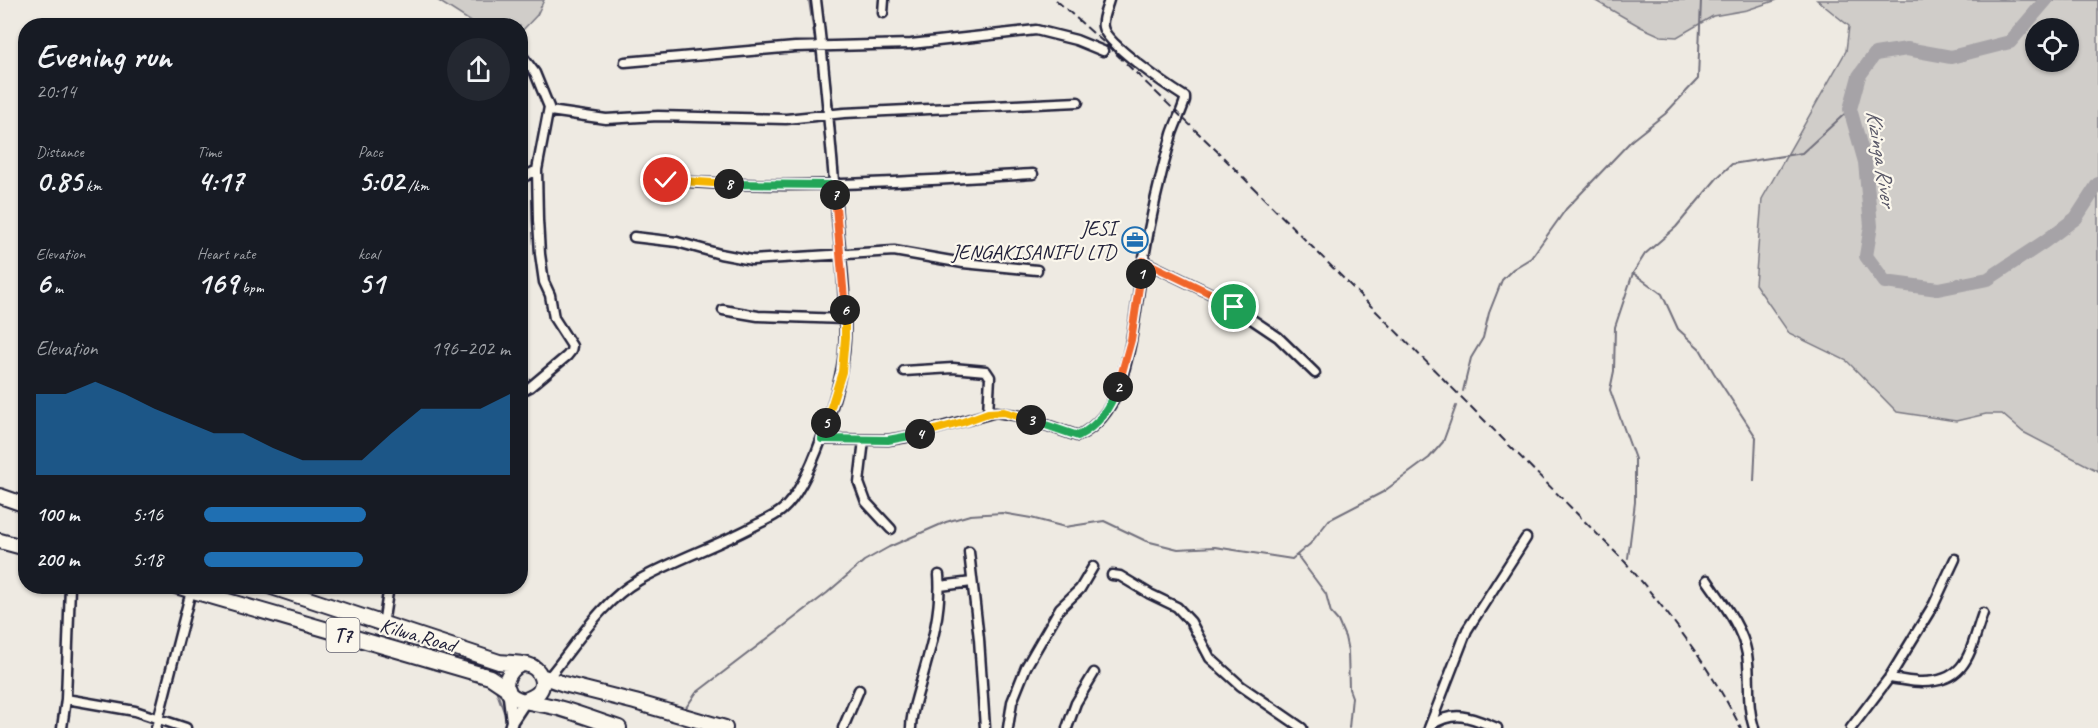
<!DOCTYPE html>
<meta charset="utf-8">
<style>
body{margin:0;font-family:Caveat,sans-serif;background:#242831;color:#f1f3f6;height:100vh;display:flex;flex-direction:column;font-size:22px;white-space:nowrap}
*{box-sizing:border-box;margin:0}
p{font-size:20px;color:#9ea1a6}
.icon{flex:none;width:33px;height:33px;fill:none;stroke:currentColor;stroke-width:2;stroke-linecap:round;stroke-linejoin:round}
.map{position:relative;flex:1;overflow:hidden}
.side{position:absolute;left:18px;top:18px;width:510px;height:576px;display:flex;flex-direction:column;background:#171b24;border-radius:24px;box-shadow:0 2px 4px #0004}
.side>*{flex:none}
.controls{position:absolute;left:2025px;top:18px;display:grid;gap:12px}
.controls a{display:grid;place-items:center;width:54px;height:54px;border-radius:50%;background:#171b24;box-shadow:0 2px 4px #0004;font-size:30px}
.pin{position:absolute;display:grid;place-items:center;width:51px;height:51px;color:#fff;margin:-26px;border:3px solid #fff;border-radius:50%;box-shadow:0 2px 6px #0007}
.km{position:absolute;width:30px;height:30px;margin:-15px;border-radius:50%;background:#222;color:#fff;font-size:16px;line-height:30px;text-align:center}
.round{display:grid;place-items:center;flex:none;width:63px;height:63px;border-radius:32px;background:#242831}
.headline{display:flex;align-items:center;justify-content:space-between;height:102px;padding:0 18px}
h1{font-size:33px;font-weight:600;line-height:45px}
.metrics{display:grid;grid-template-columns:repeat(3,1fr);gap:9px;height:102px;padding:6px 18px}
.metrics div{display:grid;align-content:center}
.metrics b{font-size:30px;font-weight:600}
.metrics small{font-size:16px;font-weight:400}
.metrics p{font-size:16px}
.chart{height:168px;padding:12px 18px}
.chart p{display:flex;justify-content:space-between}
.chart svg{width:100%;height:108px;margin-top:6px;fill:#1f6fb2;opacity:.7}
ul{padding:0 18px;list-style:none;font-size:20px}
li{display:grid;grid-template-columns:96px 72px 1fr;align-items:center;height:45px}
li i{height:15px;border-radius:8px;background:#1f6fb2}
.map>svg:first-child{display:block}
.green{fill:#d0cdc9;stroke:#797882;stroke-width:1.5;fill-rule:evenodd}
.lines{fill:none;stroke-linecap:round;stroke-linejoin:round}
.stream{stroke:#716f7c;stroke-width:2}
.river{stroke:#a6a3a7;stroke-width:14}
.minor-casing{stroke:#22223b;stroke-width:13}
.tertiary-casing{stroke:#22223b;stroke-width:15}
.trunk-casing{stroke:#22223b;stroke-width:18}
.minor{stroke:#fbf7ec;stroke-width:8}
.tertiary{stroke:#fbf7ec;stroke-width:10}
.trunk{stroke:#fbf7ec;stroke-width:14}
.rail{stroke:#22223b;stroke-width:2;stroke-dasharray:9 4.5;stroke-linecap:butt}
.split-1-casing{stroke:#fff;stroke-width:12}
.split-2-casing{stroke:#fff;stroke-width:12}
.split-3-casing{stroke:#fff;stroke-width:12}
.split-4-casing{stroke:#fff;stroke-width:12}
.split-5-casing{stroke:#fff;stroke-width:12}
.split-6-casing{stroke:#fff;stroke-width:12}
.split-7-casing{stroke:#fff;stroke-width:12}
.split-8-casing{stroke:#fff;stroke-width:12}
.split-9-casing{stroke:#fff;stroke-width:12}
.split-1{stroke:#f0652b;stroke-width:8}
.split-2{stroke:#f0652b;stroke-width:8}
.split-3{stroke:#22a559;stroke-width:8}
.split-4{stroke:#f5b400;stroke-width:8}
.split-5{stroke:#22a559;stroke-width:8}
.split-6{stroke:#f5b400;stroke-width:8}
.split-7{stroke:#f0652b;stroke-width:8}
.split-8{stroke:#22a559;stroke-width:8}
.split-9{stroke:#f5b400;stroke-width:8}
.labels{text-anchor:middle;stroke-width:4.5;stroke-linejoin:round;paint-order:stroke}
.shield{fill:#fbf7ec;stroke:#636270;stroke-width:1.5}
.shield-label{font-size:20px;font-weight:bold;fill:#22223b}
.poi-label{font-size:21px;fill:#22223b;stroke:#fbf7ec;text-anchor:end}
.street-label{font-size:21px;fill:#22223b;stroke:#fbf7ec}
.water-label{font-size:22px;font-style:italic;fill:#575666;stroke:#fbf7ec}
</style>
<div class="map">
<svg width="2098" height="728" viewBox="0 0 2098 728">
<rect width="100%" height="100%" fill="#eeeae2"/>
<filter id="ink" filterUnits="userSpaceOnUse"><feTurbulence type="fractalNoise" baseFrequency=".0167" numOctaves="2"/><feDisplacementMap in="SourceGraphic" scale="12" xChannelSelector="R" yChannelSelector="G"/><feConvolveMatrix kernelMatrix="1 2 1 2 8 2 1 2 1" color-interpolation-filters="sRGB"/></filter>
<g filter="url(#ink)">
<path class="green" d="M437,0H544L537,15L521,32L520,26L476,25Z
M1594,0H1777L1747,10L1713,16L1677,37L1661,36L1641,27Z
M1817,0H2098V471L2023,432L2002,414H1986L1956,421L1897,412L1847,361L1789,333L1755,284L1762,199L1846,51L1849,26ZM2068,28V62H2036V28Z"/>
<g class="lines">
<path class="stream" d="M809,0L815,41
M821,0L825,38
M816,49L823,110
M826,49L833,105
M834,118L839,179
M824,121L829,176
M829,186L835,249
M840,186L844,248
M836,259L839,316
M1633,273L1662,294L1678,329L1700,349L1714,373L1756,437L1754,481
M839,321L840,352
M843,380C856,346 850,302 846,267
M1463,391L1471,358L1483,338L1489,313L1502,280L1513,269L1531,258L1566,209L1632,140L1665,114L1698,79L1701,0
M827,437L830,426
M814,444L828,406
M1297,555L1326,594L1331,613L1338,621L1345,637L1348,651L1349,689L1352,697L1349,728
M1628,558L1635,502V459L1610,390L1614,371L1615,327L1633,273L1645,254L1676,227L1718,177L1732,164L1802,153L1850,109
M495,687L504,712
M683,712L696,693L827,593L864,561L889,547L946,522L970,515L1002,513L1031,518L1065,527L1104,521L1146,541L1178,549L1215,547L1292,559L1310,544L1329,520L1383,492L1429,458L1443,442L1456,406
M1476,724L1485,728
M518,728V726
M1440,728L1447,723L1459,720"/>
<path class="river" d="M2046,0L2010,42L1951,57L1907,49L1875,54L1859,76L1850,109L1865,162L1871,226L1866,256L1885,282L1938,289L1988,279L2044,242L2076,218L2098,184"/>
<g class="minor-casing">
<path id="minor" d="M883,13L884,0
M520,53L535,73L549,107L537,170L538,220L540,254L544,282L550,295L554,318L572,346L571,351L567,356L530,387L520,392
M625,62L795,47L911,44L1036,30L1076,40L1103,51
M550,111L606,119L658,116L786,119L844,113L1078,102
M520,179L537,170
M666,180C789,191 911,181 1033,174
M634,237L677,242L720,254L752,260L894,251L963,263L1037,270
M1143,261L1220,298L1278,337L1315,373
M723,310L758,316L845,319
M904,371L953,368L986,371L990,377L988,413
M822,439L888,440L906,437L996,412L1020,416L1078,436C1098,426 1110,411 1118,389C1133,349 1136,305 1143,263C1150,220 1160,176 1172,134C1176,122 1182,111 1185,100V97C1169,87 1105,43 1103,27C1101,19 1107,8 1109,0
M864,440L859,483L866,502L891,529
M969,552L979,639L985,728
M1112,575L1120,576L1150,594L1177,607L1191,622L1210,658L1241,686L1302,728
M1707,580C1722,602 1742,626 1747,654C1751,679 1746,704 1754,728
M940,586L972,582
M383,625L389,586
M548,678C577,644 599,603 639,580C676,559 717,546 754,526C763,521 774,517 782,510C810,487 841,389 844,352C848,307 841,261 837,217C831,144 825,72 816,0
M1889,678C1900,679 1911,682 1922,682C1969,682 1970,649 1983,613
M66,699L135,711L186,728
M1431,725C1456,709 1472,718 1497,728
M62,728L66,699L70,586
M156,728L191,591
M843,728L859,690
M911,728C911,712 917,697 921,682C931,647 942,611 939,575
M1008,728L1012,702L1026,667L1060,608L1080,589L1093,567
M1067,728L1076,703L1094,673
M1429,728L1467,630L1526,538
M1851,728L1889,678L1934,604L1955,559"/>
</g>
<g class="tertiary-casing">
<path id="tertiary" d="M508,689L512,721
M510,728L512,721L526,700"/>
</g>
<g class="trunk-casing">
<path id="trunk" d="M0,496L26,505
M0,541L26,548
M176,586L490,677L508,689
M269,586L499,662C508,663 519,663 528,665C540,668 546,683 539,692C536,696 530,698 526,700
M522,664C506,670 498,692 518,699C529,703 543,704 555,707C577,713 598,721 619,728
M541,676L564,684L635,702L725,728"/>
</g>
<use href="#minor" class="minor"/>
<use href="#tertiary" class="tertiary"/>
<use href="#trunk" class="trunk"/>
<path class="rail" d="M1056,0L1110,48L1217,151L1625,562C1670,614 1710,667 1741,728"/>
</g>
</g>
<g class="lines" filter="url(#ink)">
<g class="split-1-casing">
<path id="split-1" d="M1141,274L1143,261L1220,298L1234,307"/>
</g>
<g class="split-2-casing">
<path id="split-2" d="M1118,387L1131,340L1141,274"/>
</g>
<g class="split-3-casing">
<path id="split-3" d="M1031,420L1078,436C1099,425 1109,409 1118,387"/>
</g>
<g class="split-4-casing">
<path id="split-4" d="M920,434L963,422L988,413L1004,412L1031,420"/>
</g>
<g class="split-5-casing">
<path id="split-5" d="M826,423L822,439L888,440L920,434"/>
</g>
<g class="split-6-casing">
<path id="split-6" d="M826,423L842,372L845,338V310"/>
</g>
<g class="split-7-casing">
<path id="split-7" d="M835,195L845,310"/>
</g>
<g class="split-8-casing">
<path id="split-8" d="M729,184L835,185V195"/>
</g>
<g class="split-9-casing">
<path id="split-9" d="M666,180L729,184"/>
</g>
<use href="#split-1" class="split-1"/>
<use href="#split-2" class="split-2"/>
<use href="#split-3" class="split-3"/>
<use href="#split-4" class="split-4"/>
<use href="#split-5" class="split-5"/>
<use href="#split-6" class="split-6"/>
<use href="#split-7" class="split-7"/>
<use href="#split-8" class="split-8"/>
<use href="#split-9" class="split-9"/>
</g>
<defs>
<g id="office-ring" transform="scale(1.35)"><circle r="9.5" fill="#fbf7ec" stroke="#1f6fb2" stroke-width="1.5"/><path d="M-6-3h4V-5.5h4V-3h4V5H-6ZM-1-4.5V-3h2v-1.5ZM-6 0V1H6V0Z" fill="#1f6fb2"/></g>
</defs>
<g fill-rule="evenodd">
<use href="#office-ring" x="1135" y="240"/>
</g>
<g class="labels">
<rect class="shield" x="326.5" y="618" width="33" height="34" rx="4.5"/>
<g class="shield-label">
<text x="343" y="642">T7</text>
</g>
<g class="poi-label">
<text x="1116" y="235">JESI<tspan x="1116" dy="24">JENGAKISANIFU LTD</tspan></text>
</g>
<g class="street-label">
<text transform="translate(418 635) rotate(16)" y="7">Kilwa Road</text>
</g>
<g class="water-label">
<text transform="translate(1882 158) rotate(81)" y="8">Kizinga River</text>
</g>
</g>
</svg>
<div class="controls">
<a><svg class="icon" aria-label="locate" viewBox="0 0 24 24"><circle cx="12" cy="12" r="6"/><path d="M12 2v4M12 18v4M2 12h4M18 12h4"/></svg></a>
</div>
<div class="pin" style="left:1234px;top:307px;background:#1e9e55"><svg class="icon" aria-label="arrive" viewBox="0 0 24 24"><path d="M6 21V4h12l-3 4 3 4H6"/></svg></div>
<div class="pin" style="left:666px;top:180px;background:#d93025"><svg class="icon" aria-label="check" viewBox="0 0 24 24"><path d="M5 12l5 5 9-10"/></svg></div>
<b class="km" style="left:1141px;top:274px">1</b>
<b class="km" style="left:1118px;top:387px">2</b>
<b class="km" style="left:1031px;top:420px">3</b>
<b class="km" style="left:920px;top:434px">4</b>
<b class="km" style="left:826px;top:423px">5</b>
<b class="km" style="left:845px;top:310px">6</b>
<b class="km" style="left:835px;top:195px">7</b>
<b class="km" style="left:729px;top:184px">8</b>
<section class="side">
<div class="headline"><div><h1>Evening run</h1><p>20:14</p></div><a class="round"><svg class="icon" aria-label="share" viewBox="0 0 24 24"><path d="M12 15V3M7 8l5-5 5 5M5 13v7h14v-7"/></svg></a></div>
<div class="metrics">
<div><p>Distance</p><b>0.85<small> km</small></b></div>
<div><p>Time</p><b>4:17</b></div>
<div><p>Pace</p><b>5:02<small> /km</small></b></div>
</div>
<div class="metrics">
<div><p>Elevation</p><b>6<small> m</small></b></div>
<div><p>Heart rate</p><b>169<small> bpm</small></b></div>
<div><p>kcal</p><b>51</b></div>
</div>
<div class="chart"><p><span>Elevation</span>196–202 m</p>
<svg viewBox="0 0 160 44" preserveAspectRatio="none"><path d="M0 44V11L10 11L20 6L30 11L40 17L50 22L60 27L70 27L80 33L90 38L100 38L110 38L120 27L130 17L140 17L150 17L160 11V44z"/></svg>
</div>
<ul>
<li><b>100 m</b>5:16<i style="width:53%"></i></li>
<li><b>200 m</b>5:18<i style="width:52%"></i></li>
</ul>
</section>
</div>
